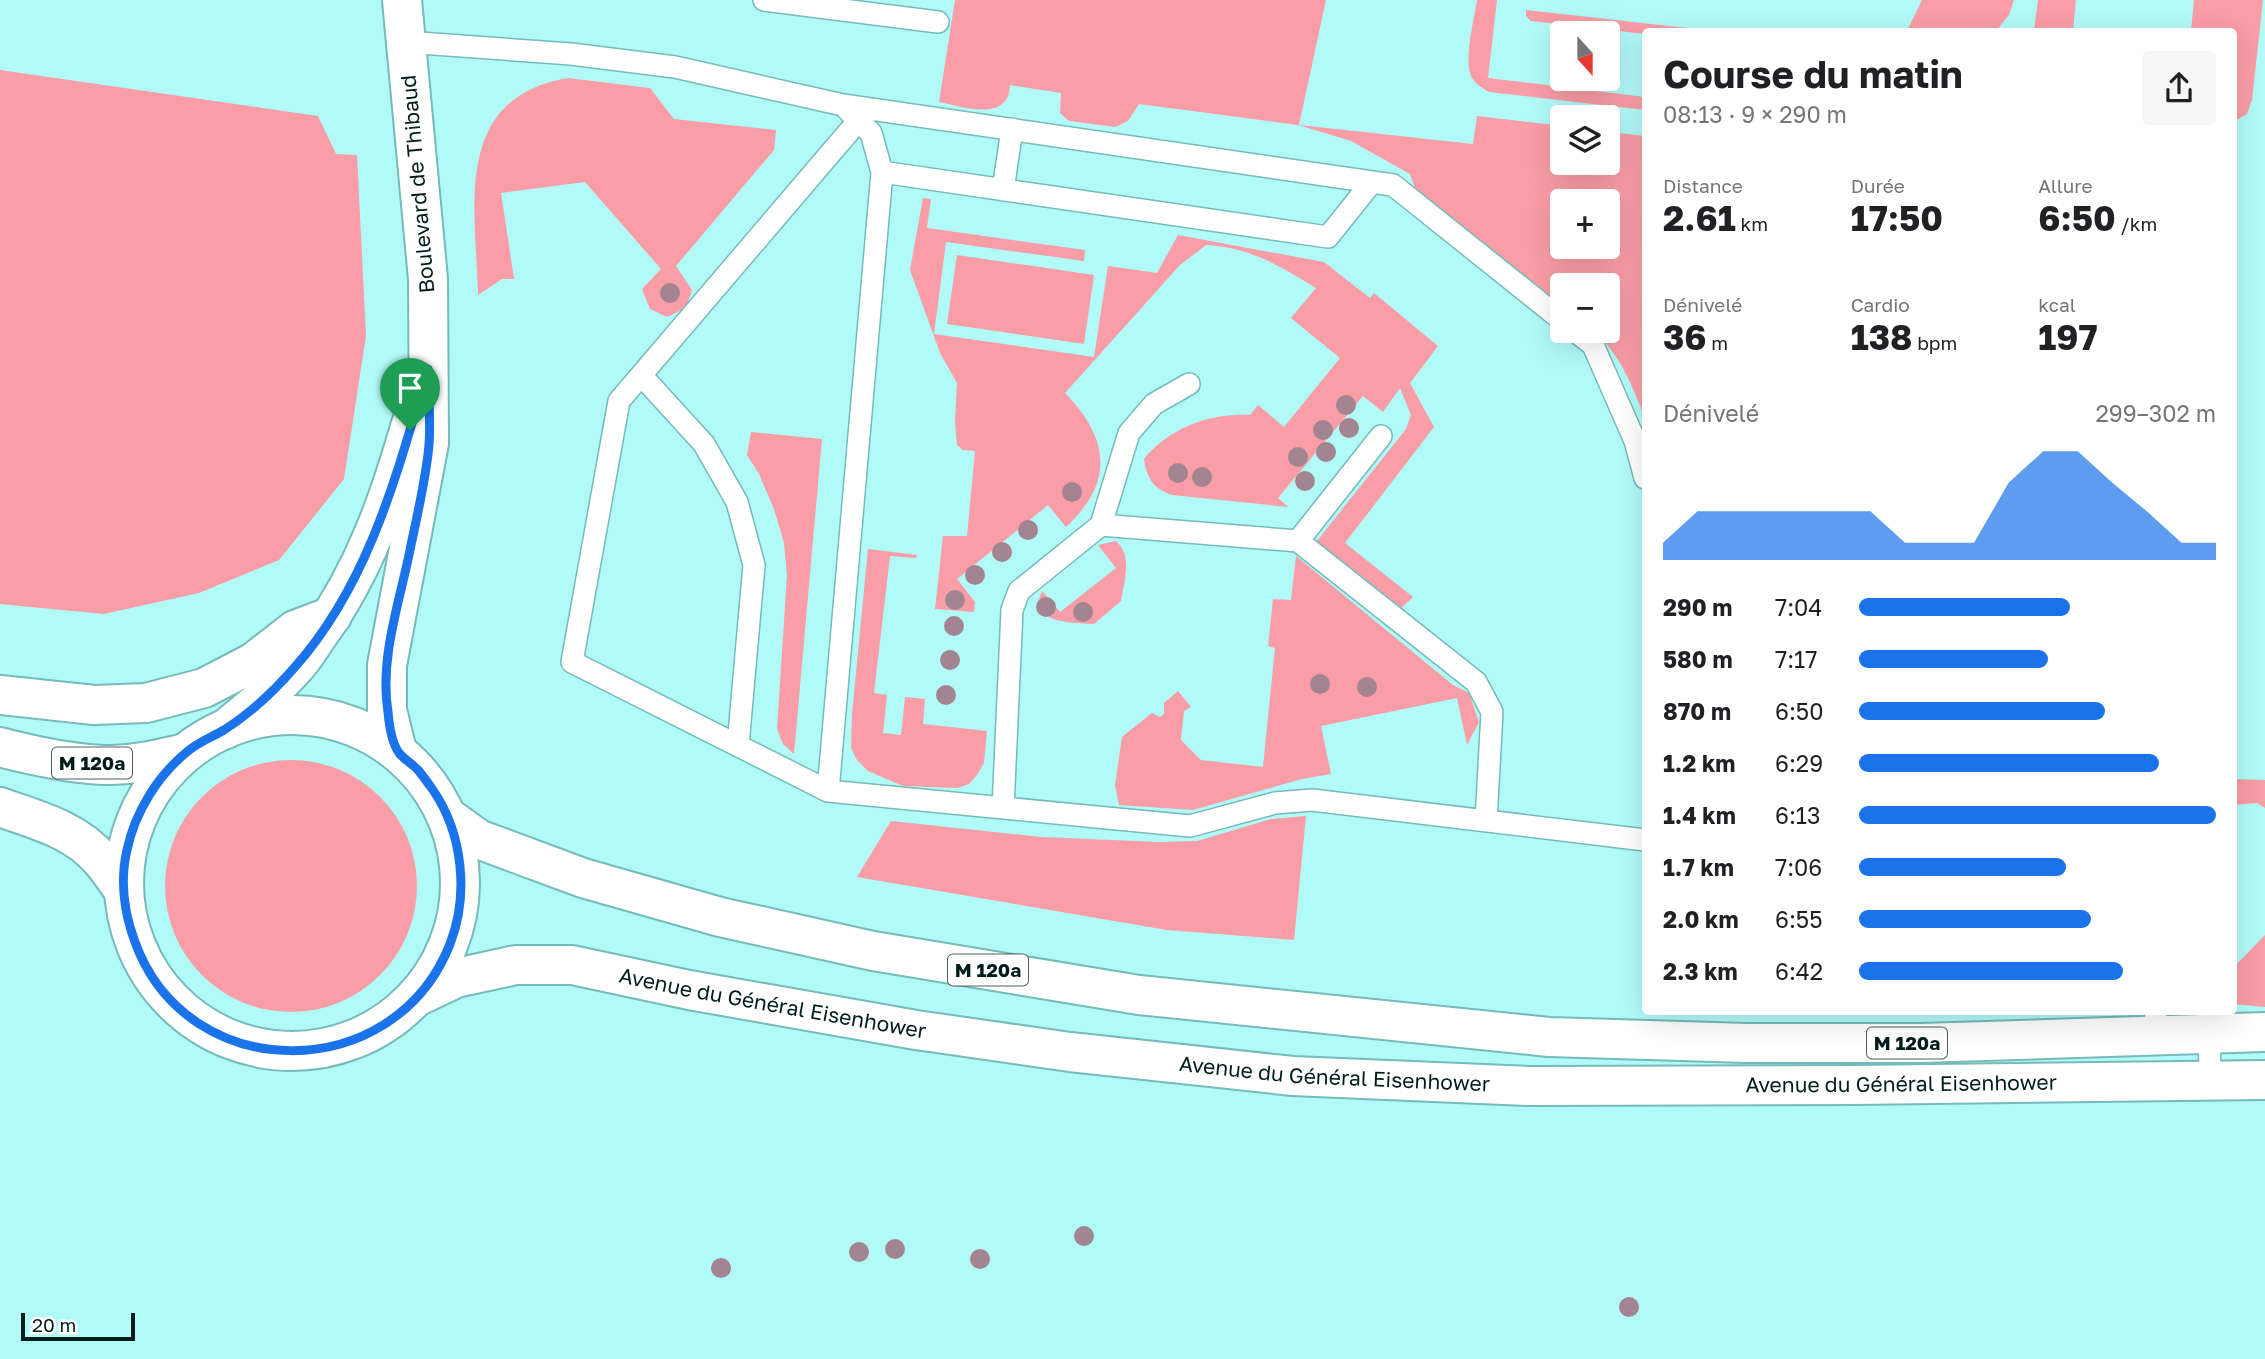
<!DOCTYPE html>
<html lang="fr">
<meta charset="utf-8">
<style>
body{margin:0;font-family:"Golos Text",sans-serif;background:#f6f6f6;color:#202124;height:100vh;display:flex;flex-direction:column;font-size:26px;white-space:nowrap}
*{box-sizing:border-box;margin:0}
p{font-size:23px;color:#757577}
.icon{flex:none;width:38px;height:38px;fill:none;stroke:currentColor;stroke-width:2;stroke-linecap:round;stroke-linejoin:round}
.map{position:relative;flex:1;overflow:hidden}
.details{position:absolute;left:1642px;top:28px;width:595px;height:987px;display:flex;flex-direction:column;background:#fff;border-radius:7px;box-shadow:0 7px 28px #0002}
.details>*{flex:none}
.needle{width:46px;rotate:159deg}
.buttons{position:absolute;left:1550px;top:21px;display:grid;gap:14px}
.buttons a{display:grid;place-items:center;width:70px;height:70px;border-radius:7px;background:#fff;box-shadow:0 7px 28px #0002;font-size:35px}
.scale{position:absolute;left:21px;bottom:18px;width:114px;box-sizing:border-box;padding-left:7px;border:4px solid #001c1b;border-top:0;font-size:19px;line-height:24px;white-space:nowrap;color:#001c1b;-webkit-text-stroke:5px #fff;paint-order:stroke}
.pin{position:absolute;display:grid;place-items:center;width:60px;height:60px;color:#fff;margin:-72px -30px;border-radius:50% 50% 50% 0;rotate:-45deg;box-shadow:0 0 7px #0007}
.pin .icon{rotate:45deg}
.round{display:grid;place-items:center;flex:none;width:74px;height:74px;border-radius:7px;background:#f6f6f6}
.summary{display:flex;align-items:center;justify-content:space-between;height:119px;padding:0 21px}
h1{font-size:38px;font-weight:700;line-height:52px}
.stats{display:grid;grid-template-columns:repeat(3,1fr);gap:10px;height:119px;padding:7px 21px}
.stats div{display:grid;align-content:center}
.stats b{font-size:35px;font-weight:700}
.stats small{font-size:19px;font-weight:400}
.stats p{font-size:19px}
.chart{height:196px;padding:14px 21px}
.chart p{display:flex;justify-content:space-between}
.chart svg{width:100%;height:126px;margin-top:7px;fill:#1a73e8;opacity:.7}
ul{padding:0 21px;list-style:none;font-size:23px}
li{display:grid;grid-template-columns:112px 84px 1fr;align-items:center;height:52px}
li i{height:18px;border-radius:9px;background:#1a73e8}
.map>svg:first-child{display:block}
.green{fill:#f99da6;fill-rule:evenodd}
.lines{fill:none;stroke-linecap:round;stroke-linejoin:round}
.service-casing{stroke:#74bbb9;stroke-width:24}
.tertiary-casing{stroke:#74bbb9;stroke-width:42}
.primary-casing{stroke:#74bbb9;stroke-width:42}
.service{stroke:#fff;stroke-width:21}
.tertiary{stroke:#fff;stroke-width:38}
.primary{stroke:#fff;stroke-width:38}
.tree{fill:#a38491}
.route-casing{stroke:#fff;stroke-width:14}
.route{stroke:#1a73e8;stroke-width:9}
.labels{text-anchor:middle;stroke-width:6;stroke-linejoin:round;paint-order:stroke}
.shield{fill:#fff;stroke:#4c605f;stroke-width:2}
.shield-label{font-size:19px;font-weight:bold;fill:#001c1b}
.street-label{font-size:21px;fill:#001c1b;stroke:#fff}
</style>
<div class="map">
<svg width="2265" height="1359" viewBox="0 0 2265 1359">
<rect width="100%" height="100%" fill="#b2faf8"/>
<path class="green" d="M955,0H1326L1299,125L1473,144L1477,116L1563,126V163H1608V132L1645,136V418C1632,386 1620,353 1593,331H1608V285H1563V307L1415,188L1410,174L1351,141L1298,125L1139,104L1128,121L1115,127L1069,121L1060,113L1061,93L1010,85C1009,91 1009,97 1005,101C992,118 956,105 939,102ZM1563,201H1608V247H1563Z
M1477,0H1497L1488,78L1645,97V110L1489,92C1481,87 1473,83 1470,73C1465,55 1474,19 1477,0Z
M1922,0H2014L2009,15L1996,31H1907Z
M2038,0H2076L2073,31H2034Z
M2194,0H2263L2252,100L2247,114L2233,122V32L2191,31Z
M1526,10L1714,31L1645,32V34L1531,21L1526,16Z
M0,70L318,116L336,154L357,155L366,336L344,479L279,560L199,593L104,614L0,604Z
M568,78L650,88L674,119L776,130L774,150L676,266L692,290L686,308L667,317L650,309L642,289L661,269L585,182L501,193L514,279H502L478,295C476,208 451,98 568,78Z
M923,198L931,199L927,228L1085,250L1084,261L946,242L934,334L1094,357L1108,266L1157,273L1178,235L1324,262L1370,298L1374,293L1438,346L1410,383L1434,427L1345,543L1413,597L1396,613L1317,541L1406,429L1411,415L1400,388L1383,412L1363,396L1278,498L1288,507L1172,495C1153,488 1147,479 1144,459C1169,428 1210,413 1250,415L1258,405L1284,427L1340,358L1291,318L1316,288C1281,266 1248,247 1206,245L1180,265L1065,393C1109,438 1115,482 1066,527L1048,505L957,579L975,602L974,612L935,609L943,536H967L975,451L963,450L957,445L955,422L957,383L940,353L910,270Z
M957,255L1094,275L1084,344L947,324Z
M751,432L822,439L794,754L783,744L777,729L787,575L784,543L774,509L759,474L747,455Z
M1116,541C1133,556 1124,581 1121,601L1094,624C1074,622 1048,625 1037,605L1042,591L1060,612L1116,568L1098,545Z
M868,549L917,555L916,558L890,556L874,693L887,695L883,733L901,735L905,697L925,699L923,724L987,731L984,763L977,775L969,784L958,788L903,786L868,771L857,760L851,748L852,714Z
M1296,556L1453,685L1469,693L1479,722L1467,745L1457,698L1321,726L1331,774L1302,779L1193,810L1119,805L1115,785L1122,737L1152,713L1160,717L1164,714V703L1178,691L1191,707L1184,711L1181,740L1201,760L1263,767L1275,648L1268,646L1273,599L1291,600Z
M165 886a126 126 0 1 1 252 0a126 126 0 1 1-252 0Z
M2233,779L2265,780V808L2257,803L2233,805Z
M1306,816L1294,940L1167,930L857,877L891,821L1042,837L1159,842L1197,841L1271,819Z
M2265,935V1007L2233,1004V968Z"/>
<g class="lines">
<g class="service-casing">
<path id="service" d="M764,0L938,22
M406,42L571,54L675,67L843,105L871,133L882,172L828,791L1190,826L1275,803L1312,800L1645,840
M843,105L1393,185L1563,321
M882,172L1328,237L1372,182
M1003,190L1012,129
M1575,331L1593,345L1635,441L1645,478
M641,375L704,444L737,502L754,565L738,745
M1101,525L1129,433L1154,404L1189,384
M1298,541L1381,436
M828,791L572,662L619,401L858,121
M1003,808L1012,610L1019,591L1101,525L1298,541L1476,682L1492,712L1486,821
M2209,1012L2210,1081
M2154,1036L2156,1012"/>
</g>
<g class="tertiary-casing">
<path id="tertiary" d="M226,729C249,709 274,691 294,668C304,658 311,645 319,634C365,569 389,500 411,424
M397,751L387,710V665L429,443L428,279L402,0"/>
</g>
<g class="primary-casing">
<g id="primary">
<path d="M0,695L94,705L146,703L204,688L254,662L295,630L332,616"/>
<circle cx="292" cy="883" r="168"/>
<path d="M0,747C34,756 68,763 103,765C131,766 159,759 185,753"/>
<path d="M0,807C36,820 75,829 101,860C109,869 116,880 124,891"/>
<path d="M449,818L478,839L583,878L720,917L873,951L1139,995L1549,1037L1747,1043H1921L2265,1032"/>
<path id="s1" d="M416,997L456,978L516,965H572L689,990L916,1030L1070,1052L1293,1076L1529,1086L1855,1085L2265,1080"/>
</g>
</g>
<use href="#service" class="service"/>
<use href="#tertiary" class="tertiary"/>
<use href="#primary" class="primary"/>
</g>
<g class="tree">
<circle cx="670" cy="293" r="10"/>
<circle cx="1346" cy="405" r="10"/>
<circle cx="1349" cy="428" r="10"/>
<circle cx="1323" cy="430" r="10"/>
<circle cx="1326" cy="452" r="10"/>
<circle cx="1298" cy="457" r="10"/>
<circle cx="1178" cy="473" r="10"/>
<circle cx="1202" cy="477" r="10"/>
<circle cx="1305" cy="481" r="10"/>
<circle cx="1072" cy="492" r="10"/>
<circle cx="1028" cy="530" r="10"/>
<circle cx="1002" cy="552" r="10"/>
<circle cx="975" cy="575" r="10"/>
<circle cx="955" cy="600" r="10"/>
<circle cx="1046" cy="607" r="10"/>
<circle cx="1083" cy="612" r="10"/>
<circle cx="954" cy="626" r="10"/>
<circle cx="950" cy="660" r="10"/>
<circle cx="1320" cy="684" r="10"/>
<circle cx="1367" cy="687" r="10"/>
<circle cx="946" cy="695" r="10"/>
<circle cx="1084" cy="1236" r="10"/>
<circle cx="895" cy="1249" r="10"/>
<circle cx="859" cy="1252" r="10"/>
<circle cx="980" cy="1259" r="10"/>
<circle cx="721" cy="1268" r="10"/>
<circle cx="1629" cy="1307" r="10"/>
</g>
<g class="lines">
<g class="route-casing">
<path id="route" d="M428,369C428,393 431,420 429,445C426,478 418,512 411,545C401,598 379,657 388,712C389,724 392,743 399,753C404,759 412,764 418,770C423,776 428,783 433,790C463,834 469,895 450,944C394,1087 187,1086 135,942C124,913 120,880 127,850C135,812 158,775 188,751C199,742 212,737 224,730C249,714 275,690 294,668C369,584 397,474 428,369Z"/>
</g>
<use href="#route" class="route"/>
</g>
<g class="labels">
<g class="shield">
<rect x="52" y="747.5" width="80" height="31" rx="5"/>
<rect x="948" y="954.5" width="80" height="31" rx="5"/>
<rect x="1867" y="1027.5" width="80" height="31" rx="5"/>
</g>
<g class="shield-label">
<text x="92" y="770">M 120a</text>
<text x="988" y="977">M 120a</text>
<text x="1907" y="1050">M 120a</text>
</g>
<g class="street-label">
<text transform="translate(418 184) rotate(-95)" y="7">Boulevard de Thibaud</text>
<text dy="7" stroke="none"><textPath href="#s1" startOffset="366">Avenue du Général Eisenhower</textPath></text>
<text dy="7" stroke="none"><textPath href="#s1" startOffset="933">Avenue du Général Eisenhower</textPath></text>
<text dy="7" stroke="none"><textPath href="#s1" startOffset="1500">Avenue du Général Eisenhower</textPath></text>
</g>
</g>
</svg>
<div class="buttons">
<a><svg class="needle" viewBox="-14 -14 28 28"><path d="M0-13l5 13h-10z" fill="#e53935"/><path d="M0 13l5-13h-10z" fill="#757577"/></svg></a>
<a><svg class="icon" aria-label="layers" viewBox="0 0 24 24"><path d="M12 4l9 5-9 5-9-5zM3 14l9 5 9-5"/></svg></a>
<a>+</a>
<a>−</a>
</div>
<div class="scale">20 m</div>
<div class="pin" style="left:410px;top:430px;background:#1e9e55"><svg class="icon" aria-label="arrive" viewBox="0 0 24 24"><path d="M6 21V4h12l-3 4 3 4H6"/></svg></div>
<section class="details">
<div class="summary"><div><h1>Course du matin</h1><p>08:13 · 9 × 290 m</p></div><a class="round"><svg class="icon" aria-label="share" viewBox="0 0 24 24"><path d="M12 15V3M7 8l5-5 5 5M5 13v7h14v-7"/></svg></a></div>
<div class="stats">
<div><p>Distance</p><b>2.61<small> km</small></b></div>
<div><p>Durée</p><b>17:50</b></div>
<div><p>Allure</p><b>6:50<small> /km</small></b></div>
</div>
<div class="stats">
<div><p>Dénivelé</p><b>36<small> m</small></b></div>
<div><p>Cardio</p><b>138<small> bpm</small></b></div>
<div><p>kcal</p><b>197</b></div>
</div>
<div class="chart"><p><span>Dénivelé</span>299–302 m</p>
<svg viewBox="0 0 160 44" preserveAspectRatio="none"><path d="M0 44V38L10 27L20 27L30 27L40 27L50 27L60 27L70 38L80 38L90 38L100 17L110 6L120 6L130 17L140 27L150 38L160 38V44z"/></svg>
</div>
<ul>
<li><b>290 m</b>7:04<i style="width:59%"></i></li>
<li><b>580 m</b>7:17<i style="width:53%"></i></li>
<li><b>870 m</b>6:50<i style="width:69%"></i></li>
<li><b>1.2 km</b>6:29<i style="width:84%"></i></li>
<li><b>1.4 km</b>6:13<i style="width:100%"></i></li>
<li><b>1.7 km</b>7:06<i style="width:58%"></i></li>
<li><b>2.0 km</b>6:55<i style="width:65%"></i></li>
<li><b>2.3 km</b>6:42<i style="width:74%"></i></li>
</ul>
</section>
</div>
